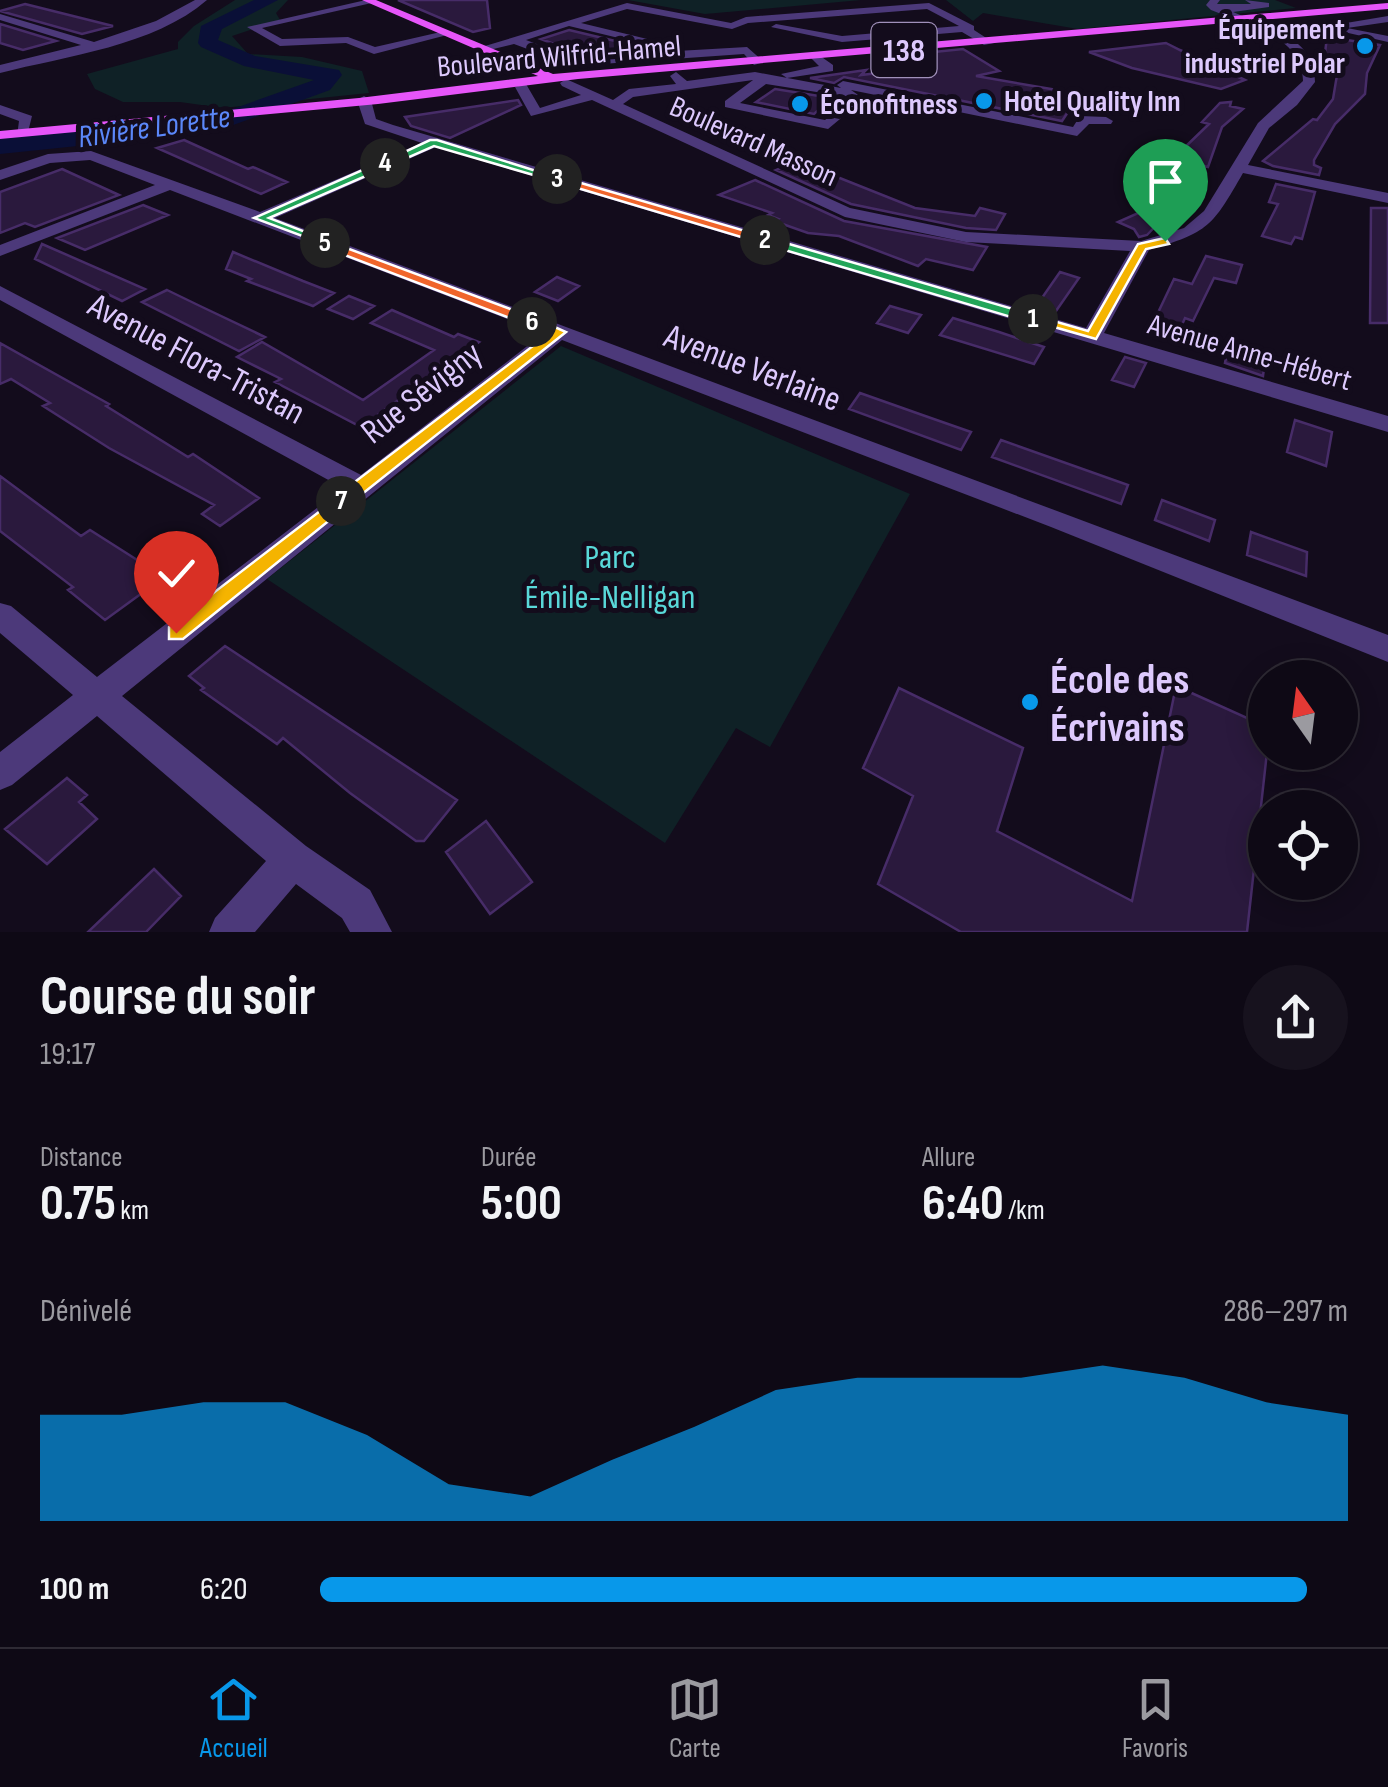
<!DOCTYPE html>
<html lang="fr">
<meta charset="utf-8">
<style>
body{margin:0;font-family:"Sofia Sans Condensed",sans-serif;background:#17121e;color:#f1f3f6;height:100vh;display:flex;flex-direction:column;font-size:38px;white-space:nowrap}
*{box-sizing:border-box;margin:0}
p{font-size:32px;color:#9b9aa0}
.icon{flex:none;width:55px;height:55px;fill:none;stroke:currentColor;stroke-width:2;stroke-linecap:round;stroke-linejoin:round}
.map{position:relative;height:932px;overflow:hidden}
.panel{display:flex;flex-direction:column;background:#0e0915;flex:1}
.panel>*{flex:none}
.needle{width:65px;rotate:346deg}
.fabs{position:absolute;left:1248px;top:660px;display:grid;gap:20px}
.fabs a{display:grid;place-items:center;width:110px;height:110px;border-radius:50%;background:#0e0915;box-shadow:0 5px 25px #0003,0 0 0 2px #2e2a34;font-size:50px}
.pin{position:absolute;display:grid;place-items:center;width:85px;height:85px;color:#fff;margin:-102px -42px;border-radius:50% 50% 50% 0;rotate:-45deg;box-shadow:0 0 10px #0007}
.pin .icon{rotate:45deg}
.km{position:absolute;width:50px;height:50px;margin:-25px;border-radius:50%;background:#222;color:#fff;font-size:28px;line-height:50px;text-align:center}
.round{display:grid;place-items:center;flex:none;width:105px;height:105px;border-radius:52px;background:#17121e}
.head{display:flex;align-items:center;justify-content:space-between;height:170px;padding:0 40px}
h1{font-size:55px;font-weight:700;line-height:75px}
.stats{display:grid;grid-template-columns:repeat(3,1fr);gap:15px;height:170px;padding:10px 40px}
.stats div{display:grid;align-content:center}
.stats b{font-size:50px;font-weight:700}
.stats small{font-size:28px;font-weight:400}
.stats p{font-size:28px}
.chart{height:280px;padding:20px 40px}
.chart p{display:flex;justify-content:space-between}
.chart svg{width:100%;height:180px;margin-top:10px;fill:#0898ea;opacity:.7}
ul{padding:0 40px;list-style:none;font-size:32px}
li{display:grid;grid-template-columns:160px 120px 1fr;align-items:center;height:75px}
li i{height:25px;border-radius:12px;background:#0898ea}
.tab-bar{display:flex;justify-content:space-around;align-items:center;height:140px;border-top:2px solid #2e2a34;background:#0e0915;font-size:28px;color:#9b9aa0}
.tab-bar a{display:grid;justify-items:center;gap:5px}
.tab-bar .active{color:#0898ea}
.map>svg:first-child{display:block}
.green{fill:#0f2126}
.lines{fill:none;stroke-linecap:round;stroke-linejoin:round}
.river{fill:#0a0f37;fill-rule:evenodd}
.building{fill:#2a193d;stroke:#472c68;stroke-width:2.5}
.minor{fill:#4c397a;fill-rule:evenodd}
.major{fill:#e655f9;fill-rule:evenodd}
.split-1{fill:#f5b400;stroke:#fff;stroke-width:2.5}
.split-2{fill:#22a559;stroke:#fff;stroke-width:2.5}
.split-3{fill:#f0652b;stroke:#fff;stroke-width:2.5}
.split-4{fill:#22a559;stroke:#fff;stroke-width:2.5}
.split-5{fill:#22a559;stroke:#fff;stroke-width:2.5}
.split-6{fill:#f0652b;stroke:#fff;stroke-width:2.5}
.split-7{fill:#f5b400;stroke:#fff;stroke-width:2.5}
.split-8{fill:#f5b400;stroke:#fff;stroke-width:2.5}
.poi-dot{fill:#0898ea;stroke:#130c1c;stroke-width:4}
.labels{text-anchor:middle;stroke-width:10;stroke-linejoin:round;paint-order:stroke}
.far-poi-label{font-size:30px;font-weight:bold;fill:#ddc9fd;stroke:#130c1c;text-anchor:start}
.far-street-label{font-size:30px;fill:#ddc9fd;stroke:#130c1c}
.shield{fill:#130c1c;stroke:#a090ba;stroke-width:2.5}
.shield-label{font-size:32px;font-weight:bold;fill:#ddc9fd}
.far-water-label{font-size:32px;font-style:italic;fill:#5b87f9;stroke:#130c1c}
.street-label{font-size:35px;fill:#ddc9fd;stroke:#130c1c}
.park-label{font-size:35px;fill:#59d8d9;stroke:#130c1c}
.near-poi-label{font-size:42px;font-weight:bold;fill:#ddc9fd;stroke:#130c1c;text-anchor:start}
</style>
<div class="map">
<svg width="1388" height="932" viewBox="0 0 1388 932">
<rect width="100%" height="100%" fill="#130c1c"/>
<path class="green" d="M235,0H288L276,13L280,20L232,36L248,54L302,57L362,71L369,93L223,108L180,102H123L95,89L87,74L178,49V42L194,26Z
M628,0H861L705,14Z
M946,0H1275L1296,8L1078,29L983,13L973,21Z
M561,346L910,494L770,747L736,728L665,843L267,579Z"/>
<g class="lines">
<path class="river" d="M254,0H278L222,29L218,40L255,56L339,70L342,75L330,90L214,132L0,154V138L210,117L314,80L244,66L201,47L198,43L201,26Z"/>
</g>
<path class="building" d="M398,0H487L490,28L473,32Z
M25,4L113,26L82,34L0,11Z
M0,24L56,41L23,50L0,43Z
M569,30L649,49L580,54L541,39Z
M1327,37L1380,45L1367,73L1365,94L1335,124L1314,160V165L1321,168L1319,175L1273,166L1263,161L1313,119L1317,120L1333,99L1337,75L1325,53Z
M1166,43L1180,50L1245,80L1221,89L1132,68L1089,52Z
M963,49L999,71L976,76L1080,94L1062,121L844,77L834,83L810,78L866,70L861,75L895,71L934,52Z
M775,89L832,98L814,114L756,102Z
M518,100L521,105L450,138L411,126L405,117Z
M1231,102L1230,106L1243,109L1222,127L1208,167L1204,166L1206,173L1147,235L1139,237L1134,229L1118,222L1143,211L1161,194L1177,172L1182,150L1209,124L1202,122L1220,103Z
M184,140L248,169L253,167L287,182L261,194L157,148Z
M797,161L915,208L975,216L980,208L1005,214L996,230L966,228L851,204L776,170Z
M62,169L119,195L35,227L25,223L0,233V192Z
M755,180L844,221L987,247L973,270L926,259L918,266L839,236L808,233L774,221L778,219L768,215L772,213L719,195Z
M1276,184L1315,192L1302,239L1295,237L1291,244L1262,236L1278,204L1269,202Z
M143,205L168,215L85,250L57,238Z
M1371,208H1388V323H1370Z
M42,244L145,289L122,301L35,259Z
M233,252L303,281L334,293L313,306L247,281L251,279L226,269Z
M1206,256L1242,265L1236,283L1214,278L1193,321L1185,318L1181,327L1155,319L1174,279L1192,284Z
M1060,272L1079,278L1056,311L1037,305Z
M557,277L579,286L558,301L535,292Z
M167,290L200,306L265,337L239,351L142,302Z
M349,296L374,306L353,319L328,309Z
M890,306L921,315L908,333L877,323Z
M392,310L454,337L458,334L479,342L361,427L275,382L281,379L237,357L262,342L363,400L434,350L371,323Z
M953,318L999,332L1044,347L1034,364L940,335Z
M1229,342L1266,352L1263,376L1225,363Z
M0,343L109,404L106,406L188,457L193,454L259,498L220,526L202,514L214,505L109,448L43,406L50,403L11,379L0,384Z
M1125,357L1146,363L1134,387L1112,380Z
M860,393L928,417L971,432L961,450L849,409Z
M1295,420L1332,432L1326,466L1287,452Z
M1001,440L1128,485L1121,504L992,457Z
M0,476L81,536L90,530L164,577L105,620L68,590L73,587L0,531Z
M1162,500L1215,520L1209,541L1155,520Z
M1251,532L1307,552L1306,576L1247,555Z
M225,646L457,800L424,841H416L350,793L283,738L277,744L201,690L204,688L189,676Z
M1176,686L1265,726L1267,752L1247,932H961L878,884L913,796L863,768L899,688L1023,748L997,831L1132,901Z
M67,778L87,795L79,802L97,819L47,864L5,829Z
M486,821L532,882L490,914L446,852Z
M154,869L181,896L146,932H88Z"/>
<g class="lines">
<path class="minor" d="M195,0H207C154,46 66,56 0,73V65L81,45L0,20V14L94,42L156,21Z
M366,0L376,2L262,28L282,39L348,37L375,47L445,31L451,34L374,54L346,43L280,46L247,27Z
M1210,0H1220L1217,4H1251L1245,0L1269,3V7L1233,12C1268,27 1315,37 1315,82L1297,105L1269,128L1248,165L1388,193V203L1243,173C1212,227 1209,232 1149,250L1104,333L1388,416V432L436,147L275,218L1388,635V662L1051,527L562,340L122,696L306,846L370,890L392,932H350L342,918L296,884L255,932H209L215,918L266,861L97,716L12,785L0,790V752L73,695L0,633V603L11,606L97,677L343,488L0,300V286L361,475L544,333L170,190L0,256V245L155,185L90,160L50,163L0,180V170L48,154L91,151L260,212L422,143L365,124L357,100L364,96L371,100L376,119L393,125L1086,328L1130,251L966,242L845,217L592,100L531,116L515,87L526,84L540,108L581,95L562,86L560,83L566,79L613,100L629,89L676,84L670,76L676,72L687,81L755,72L841,88L837,85L843,81L1073,127L1080,116L1106,117L1113,121L1111,124H1089L1077,136L851,90L864,99L828,129L725,107V101L753,80L633,97L623,104L850,208L966,232L1141,241L1184,228L1204,211L1258,123L1303,81C1303,36 1246,25 1211,10L1206,5ZM766,84L842,96L848,100L825,120L740,103Z
M627,3L731,23L746,17L929,3L974,26V30L994,43L984,45L962,32L842,42L771,27L776,24L842,36L959,26L927,9L748,23L732,29L627,9L581,23L668,44L677,51L747,47L764,62L754,65L744,54L573,66L514,44L481,52L475,49ZM569,26L660,48L664,52L574,58L526,40Z
M1388,16V22L1347,28L1388,36V42L1322,27Z
M816,53L833,65V71L787,78L781,74L819,66L810,57Z
M0,105L32,116L27,136H17L19,121L0,114Z"/>
<path class="major" d="M362,0H376L553,74L1388,3V9L578,79L378,104L0,139V131L359,98L538,76Z"/>
</g>
<path class="split-1" d="M1165,238L1169,244L1146,249L1096,339L1026,319L1033,315L1088,331L1138,244Z"/>
<path class="split-2" d="M765,237L1037,316L1039,319L1028,322L761,243Z"/>
<path class="split-3" d="M557,176L769,238L771,240L761,243L554,181Z"/>
<path class="split-4" d="M430,140H437L562,179L554,181L434,146L389,166L381,163Z"/>
<path class="split-5" d="M385,160L389,166L269,218L329,241V246L254,218Z"/>
<path class="split-6" d="M325,240L537,319L539,322L528,325L321,246Z"/>
<path class="split-7" d="M528,319H537L566,332L347,506H335V497L550,333L528,325Z"/>
<path class="split-8" d="M341,495L347,497V506L183,639H169V627Z"/>
<g class="poi-dot">
<circle cx="1365" cy="46" r="10"/>
<circle cx="984" cy="101" r="10"/>
<circle cx="800" cy="104" r="10"/>
<circle cx="1030" cy="702" r="10"/>
</g>
<g class="labels">
<g class="far-poi-label">
<text x="1345" y="39" text-anchor="end">Équipement<tspan x="1345" dy="34">industriel Polar</tspan></text>
<text x="1004" y="111">Hotel Quality Inn</text>
<text x="820" y="114">Éconofitness</text>
</g>
<g class="far-street-label">
<text transform="translate(559 56) rotate(-5)" y="10">Boulevard Wilfrid-Hamel</text>
<text transform="translate(754 141) rotate(24)" y="10">Boulevard Masson</text>
<text transform="translate(1250 352) rotate(16)" y="10">Avenue Anne-Hébert</text>
</g>
<rect class="shield" x="871.5" y="23" width="65" height="54" rx="8"/>
<g class="shield-label">
<text x="904" y="61">138</text>
</g>
<g class="far-water-label">
<text transform="translate(154 126) rotate(-8)" y="11">Rivière Lorette</text>
</g>
<g class="street-label">
<text transform="translate(197 358) rotate(28)" y="12">Avenue Flora-Tristan</text>
<text transform="translate(753 367) rotate(21)" y="12">Avenue Verlaine</text>
<text transform="translate(421 392) rotate(-38)" y="12">Rue Sévigny</text>
</g>
<g class="park-label">
<text x="610" y="568">Parc<tspan x="610" dy="40">Émile-Nelligan</tspan></text>
</g>
<g class="near-poi-label">
<text x="1050" y="693">École des<tspan x="1050" dy="48">Écrivains</tspan></text>
</g>
</g>
</svg>
<div class="fabs">
<a><svg class="needle" viewBox="-14 -14 28 28"><path d="M0-13l5 13h-10z" fill="#e53935"/><path d="M0 13l5-13h-10z" fill="#9b9aa0"/></svg></a>
<a><svg class="icon" aria-label="locate" viewBox="0 0 24 24"><circle cx="12" cy="12" r="6"/><path d="M12 2v4M12 18v4M2 12h4M18 12h4"/></svg></a>
</div>
<div class="pin" style="left:1165px;top:241px;background:#1e9e55"><svg class="icon" aria-label="arrive" viewBox="0 0 24 24"><path d="M6 21V4h12l-3 4 3 4H6"/></svg></div>
<div class="pin" style="left:176px;top:633px;background:#d93025"><svg class="icon" aria-label="check" viewBox="0 0 24 24"><path d="M5 12l5 5 9-10"/></svg></div>
<b class="km" style="left:1033px;top:319px">1</b>
<b class="km" style="left:765px;top:240px">2</b>
<b class="km" style="left:557px;top:179px">3</b>
<b class="km" style="left:385px;top:163px">4</b>
<b class="km" style="left:325px;top:243px">5</b>
<b class="km" style="left:532px;top:322px">6</b>
<b class="km" style="left:341px;top:501px">7</b>
</div>
<section class="panel">
<div class="head"><div><h1>Course du soir</h1><p>19:17</p></div><a class="round"><svg class="icon" aria-label="share" viewBox="0 0 24 24"><path d="M12 15V3M7 8l5-5 5 5M5 13v7h14v-7"/></svg></a></div>
<div class="stats">
<div><p>Distance</p><b>0.75<small> km</small></b></div>
<div><p>Durée</p><b>5:00</b></div>
<div><p>Allure</p><b>6:40<small> /km</small></b></div>
</div>
<div class="chart"><p><span>Dénivelé</span>286–297 m</p>
<svg viewBox="0 0 160 44" preserveAspectRatio="none"><path d="M0 44V18L10 18L20 15L30 15L40 23L50 35L60 38L70 29L80 21L90 12L100 9L110 9L120 9L130 6L140 9L150 15L160 18V44z"/></svg>
</div>
<ul>
<li><b>100 m</b>6:20<i style="width:96%"></i></li>
</ul>
</section>
<nav class="tab-bar">
<a class="active"><svg class="icon" aria-label="home" viewBox="0 0 24 24"><path d="M3 11l9-7 9 7M6 9v11h12V9"/></svg>Accueil</a>
<a><svg class="icon" aria-label="map" viewBox="0 0 24 24"><path d="M3 6l6-2 6 2 6-2v14l-6 2-6-2-6 2zM9 4v14M15 6v14"/></svg>Carte</a>
<a><svg class="icon" aria-label="saved" viewBox="0 0 24 24"><path d="M7 4h10v16l-5-4-5 4z"/></svg>Favoris</a>
</nav>
